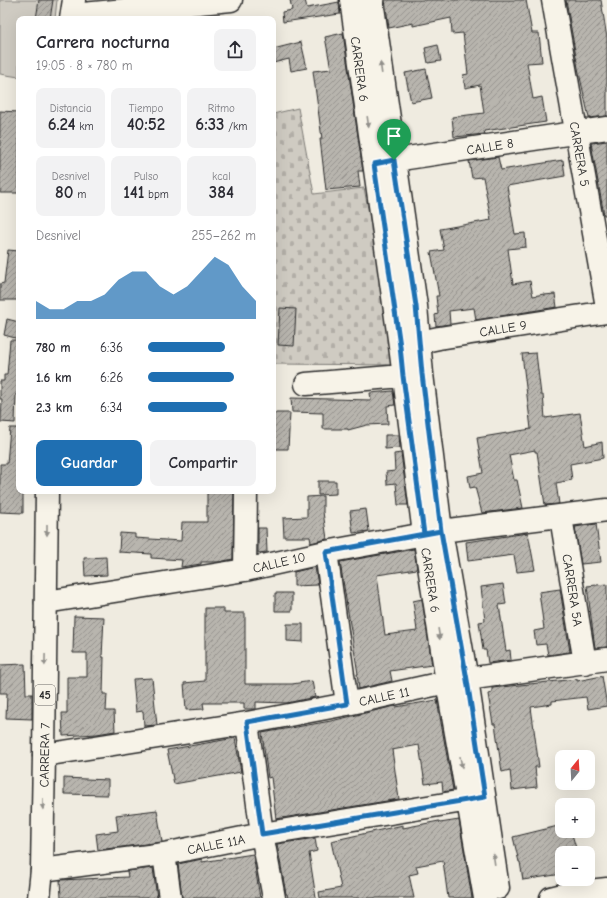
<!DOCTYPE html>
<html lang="es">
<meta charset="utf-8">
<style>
body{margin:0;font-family:"Comic Neue",sans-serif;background:#f2f2f3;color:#2b2b33;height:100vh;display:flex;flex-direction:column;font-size:15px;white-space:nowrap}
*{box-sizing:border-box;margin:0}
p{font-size:13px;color:#7c7c81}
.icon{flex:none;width:22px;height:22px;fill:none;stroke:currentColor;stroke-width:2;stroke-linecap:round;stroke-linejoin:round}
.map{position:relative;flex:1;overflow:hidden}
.sheet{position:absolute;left:16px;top:16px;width:260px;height:478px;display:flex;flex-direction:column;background:#fff;border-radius:8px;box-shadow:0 4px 16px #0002}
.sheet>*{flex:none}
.needle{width:26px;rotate:18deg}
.controls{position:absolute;left:555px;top:750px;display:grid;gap:8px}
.controls a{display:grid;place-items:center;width:40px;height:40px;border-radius:8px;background:#fff;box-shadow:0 4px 16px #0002;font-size:20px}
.pin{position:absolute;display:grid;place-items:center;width:34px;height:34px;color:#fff;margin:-41px -17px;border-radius:50% 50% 50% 0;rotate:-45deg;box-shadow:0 0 4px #0007}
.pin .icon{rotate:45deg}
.round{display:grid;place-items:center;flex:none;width:42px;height:42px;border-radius:8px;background:#f2f2f3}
.summary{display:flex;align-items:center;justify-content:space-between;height:68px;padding:0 20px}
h1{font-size:18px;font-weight:700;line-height:30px}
.figures{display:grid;grid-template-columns:repeat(3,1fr);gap:6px;height:68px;padding:4px 20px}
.figures div{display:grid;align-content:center;border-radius:8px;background:#f2f2f3;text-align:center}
.figures b{font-size:17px;font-weight:700}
.figures small{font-size:11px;font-weight:400}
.figures p{font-size:11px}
.chart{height:112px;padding:8px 20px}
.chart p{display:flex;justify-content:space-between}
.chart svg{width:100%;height:72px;margin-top:4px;fill:#1f6fb2;opacity:.7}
.primary-button{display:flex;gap:8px;margin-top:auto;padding:8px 20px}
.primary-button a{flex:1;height:46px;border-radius:8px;background:#1f6fb2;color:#fff;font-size:16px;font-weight:700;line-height:46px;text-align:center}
.primary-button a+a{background:#f2f2f3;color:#2b2b33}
ul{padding:0 20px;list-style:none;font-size:13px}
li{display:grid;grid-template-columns:64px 48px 1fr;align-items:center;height:30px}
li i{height:10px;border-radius:5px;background:#1f6fb2}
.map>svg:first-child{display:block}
.grass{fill:#cfcbc2;stroke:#7d7b76}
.cemetery{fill:url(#cemetery-stones);stroke:#7d7b76}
.building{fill:url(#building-hatch);stroke:#2b2b2b}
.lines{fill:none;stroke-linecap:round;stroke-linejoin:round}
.minor-casing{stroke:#2b2b2b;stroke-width:25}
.major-casing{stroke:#2b2b2b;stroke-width:25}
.minor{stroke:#f7f3e8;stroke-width:22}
.major{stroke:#f7f3e8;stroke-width:22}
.oneway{fill:#918f8a}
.route-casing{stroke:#fff;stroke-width:8}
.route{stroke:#1f6fb2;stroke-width:5}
.labels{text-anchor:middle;stroke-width:3;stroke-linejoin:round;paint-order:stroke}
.shield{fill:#f7f3e8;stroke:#686764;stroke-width:1}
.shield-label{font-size:12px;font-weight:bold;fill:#2b2b2b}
.street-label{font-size:13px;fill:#2b2b2b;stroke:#f7f3e8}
</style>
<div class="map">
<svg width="607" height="898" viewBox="0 0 607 898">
<defs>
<pattern id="cemetery-stones" width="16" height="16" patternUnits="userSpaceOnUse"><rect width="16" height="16" fill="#cfcbc2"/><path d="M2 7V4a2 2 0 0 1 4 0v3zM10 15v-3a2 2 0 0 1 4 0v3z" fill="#b2aea7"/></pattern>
<pattern id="building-hatch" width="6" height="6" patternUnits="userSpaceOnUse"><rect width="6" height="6" fill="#b8b5ae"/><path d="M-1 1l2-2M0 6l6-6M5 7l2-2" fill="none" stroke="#96938e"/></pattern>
</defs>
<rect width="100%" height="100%" fill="#efebe0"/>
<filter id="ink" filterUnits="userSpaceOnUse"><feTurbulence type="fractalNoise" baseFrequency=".025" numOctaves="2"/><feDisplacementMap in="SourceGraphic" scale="8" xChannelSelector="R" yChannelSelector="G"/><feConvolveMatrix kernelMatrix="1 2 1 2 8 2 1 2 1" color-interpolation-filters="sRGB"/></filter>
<g filter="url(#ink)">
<path class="grass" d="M0,0H57L55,19H19V77L0,74Z"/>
<path class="cemetery" d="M298,108L314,194L364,188L398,365L273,364V114Z"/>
<path class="building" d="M39,0H53L50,19H36Z
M290,0H305L307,8L339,2L340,14L283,22L282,12L292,10Z
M385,0H526L532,33H539L542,62L527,63L533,99L542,97L546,122L484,131L485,134L454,137L452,117L484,113L480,85L465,88L463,75L468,74L463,33L452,34L451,18L413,26V23L389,28Z
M566,0H601L607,38V116L589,118L578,68Z
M343,33L363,171H358L360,187L326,190L320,139H322L313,71L331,69L325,37Z
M301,42L307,68L291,71L289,59L273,63V49Z
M438,45L441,61L428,63L425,48Z
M426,69L432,98L411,102L405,73Z
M0,111L19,112V193H0Z
M607,141V215H604L591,143Z
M498,157L501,170L563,160L565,176L507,186L515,234L525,233L526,247L508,249L513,284L530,281L533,296L544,294V295L555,294L557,307L476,320L474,308L449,311L450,324L436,326L435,315L438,314L436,296H439L431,252L444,250L440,229L491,220L483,177L472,178L469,161Z
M8,250L19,251V300H0V284L4,283Z
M280,308L296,309L294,346L278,345Z
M7,319L19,322V339L4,335Z
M10,340H19V394H16L15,423L1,422L2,399H0V381H4V375H7Z
M536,353L541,395H543L545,418L580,413L585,446L602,442L603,458L570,464L572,480L556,483L559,504L545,505L537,452H535V450L509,455L514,480H517L523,508L482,513L475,487L470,488L468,476L483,473L477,438L531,429L522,354Z
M393,391L395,405L387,406L388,424L367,425L348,430V429H323V413L292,412L291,398L371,400L370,393Z
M273,413H290L288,449H273Z
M10,428H19V494H23V513L0,512V464H7Z
M385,435H399L400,448L385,449Z
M401,453L408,505H398L396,483L387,484L386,472L395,471L394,454Z
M318,481H336V494L318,495Z
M207,491H234L233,559L219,562H201V564L181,567L182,560L151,558V554L119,552L120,533L135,534V538L181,541L182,522H207Z
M323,496V512L327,539L311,543L310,537H284L283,518L307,517V497Z
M366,509L369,531L353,533L350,511Z
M596,524L601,562L581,564L575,527Z
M258,528H266L267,552L258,553Z
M528,533L535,570L517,572L514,555L468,561L466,542Z
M414,549L417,569L377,575L385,635L417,631L413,601L422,599L432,665L390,671L392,681L359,689L357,674H358L340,562Z
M106,557L107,575L85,576L84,558Z
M315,567L318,585L294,586V572Z
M503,584L506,604L499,605L506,651L510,650L511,660L488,663L486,650H483L479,622L485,621L481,587Z
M607,584V647L595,648L587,586Z
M560,589L570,652L548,655L546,644L536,645L534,631L544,629L539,592Z
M275,593H292V611H275Z
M205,608H224V613H245V684H292L312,681L315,697L287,703L256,702V709H244V703H203L204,709L186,710L184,683L205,681Z
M74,616L104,617L102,657H104L103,694H107L106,711H114L115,731L97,734L63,736L62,713H67V677H87V653H73Z
M287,624H303V642L287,641Z
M25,664L26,694H32V719L6,718L7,693H0V665Z
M602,676L607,706L588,709L586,697L552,701V704L531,707L539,767H535L537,787L512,790L510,770L502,772L495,724H493L488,694L492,693V688L577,679V681Z
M152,678L157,725L144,726L143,711L136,712L133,679Z
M437,700L453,790L443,792L442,782L425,784L419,745L392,750L399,799L276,819L271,777L268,778L262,733L331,721L395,706L396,707Z
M235,738L241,772L174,784L167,750Z
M64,778L108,780V795L64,794Z
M157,810L162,842L98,850L96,834L118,831L116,815Z
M459,820L472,898H448L443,861L416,866L418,873L409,875L414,898H320L319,892L341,888L331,841L403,825V828L439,821L440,823Z
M562,825V831H571L576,848L562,851V874L523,880L520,862H519L513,837Z
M315,838L317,851L309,853L316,898H288L287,894H286L277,844Z
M253,854L260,898H182L178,864L202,859V862Z
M153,868L157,898H61L60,880L128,877L127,871Z"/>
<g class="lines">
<g class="minor-casing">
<path id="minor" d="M351,0L400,346L424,534L447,682L485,898
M372,0L416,306L422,374L441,531L467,680L498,888
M553,0L607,307
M72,15L231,0
M381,162L607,128
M405,345L439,338L607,312
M306,384L403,376
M561,517L585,663
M326,552L347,704
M245,570L246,491
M46,602L245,570L326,552L441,531L607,510
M247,723L262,834L274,898
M44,755L247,723L347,704L447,682L607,659
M164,854L170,898
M42,870L164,854L262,834L482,798
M551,898L571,893L607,889"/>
</g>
<g class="major-casing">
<path id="major" d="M71,19L74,0
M39,898L42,870L44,755L47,491"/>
</g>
<use href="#minor" class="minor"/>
<use href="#major" class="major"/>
</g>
<defs><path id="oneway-solid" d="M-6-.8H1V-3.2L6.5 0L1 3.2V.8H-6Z"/></defs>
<g class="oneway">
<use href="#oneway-solid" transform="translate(381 68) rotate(-98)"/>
<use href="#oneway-solid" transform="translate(368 122) rotate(82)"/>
<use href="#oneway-solid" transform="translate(47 530) rotate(90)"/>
<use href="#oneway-solid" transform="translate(439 634) rotate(81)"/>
<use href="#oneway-solid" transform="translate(45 660) rotate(91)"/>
<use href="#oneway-solid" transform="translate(461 762) rotate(80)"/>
<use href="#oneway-solid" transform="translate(43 804) rotate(91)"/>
<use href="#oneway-solid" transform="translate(494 859) rotate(-98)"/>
</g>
</g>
<g class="lines" filter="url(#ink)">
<g class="route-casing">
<path id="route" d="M394,160L416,306L422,374L441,531L326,552L347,704L247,722L262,834L485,797L467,680L441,531L424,534L403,376L400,346L374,164L394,160"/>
</g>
<use href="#route" class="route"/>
</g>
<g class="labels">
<rect class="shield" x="35" y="685" width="20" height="20" rx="3"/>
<g class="shield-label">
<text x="45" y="699">45</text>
</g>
<g class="street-label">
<text transform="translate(360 69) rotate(82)" y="5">CARRERA 6</text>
<text transform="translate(490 146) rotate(-9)" y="5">CALLE 8</text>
<text transform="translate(580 154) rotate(80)" y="5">CARRERA 5</text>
<text transform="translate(503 328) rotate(-9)" y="5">CALLE 9</text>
<text transform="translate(279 562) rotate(-13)" y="5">CALLE 10</text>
<text transform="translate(431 580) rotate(81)" y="5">CARRERA 6</text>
<text transform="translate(573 590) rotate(81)" y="5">CARRERA 5A</text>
<text transform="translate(384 696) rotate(-12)" y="5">CALLE 11</text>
<text transform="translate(44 755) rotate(-89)" y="5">CARRERA 7</text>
<text transform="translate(216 844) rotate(-11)" y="5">CALLE 11A</text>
</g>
</g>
</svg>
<div class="controls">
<a><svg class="needle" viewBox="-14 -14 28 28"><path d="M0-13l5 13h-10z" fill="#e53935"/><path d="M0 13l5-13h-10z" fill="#7c7c81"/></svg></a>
<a>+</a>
<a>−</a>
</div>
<div class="pin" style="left:394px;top:160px;background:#1e9e55"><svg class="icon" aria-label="arrive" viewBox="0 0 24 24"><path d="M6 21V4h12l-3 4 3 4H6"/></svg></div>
<section class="sheet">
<div class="summary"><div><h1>Carrera nocturna</h1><p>19:05 · 8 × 780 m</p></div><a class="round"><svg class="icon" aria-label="share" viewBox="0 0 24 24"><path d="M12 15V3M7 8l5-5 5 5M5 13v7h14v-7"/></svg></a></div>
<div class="figures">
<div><p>Distancia</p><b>6.24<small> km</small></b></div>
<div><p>Tiempo</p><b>40:52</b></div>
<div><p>Ritmo</p><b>6:33<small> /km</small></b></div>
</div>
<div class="figures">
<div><p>Desnivel</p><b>80<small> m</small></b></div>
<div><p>Pulso</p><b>141<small> bpm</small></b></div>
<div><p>kcal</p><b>384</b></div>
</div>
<div class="chart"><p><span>Desnivel</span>255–262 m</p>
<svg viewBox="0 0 160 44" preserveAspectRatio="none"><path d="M0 44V33L10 38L20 38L30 33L40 33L50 29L60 20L70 15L80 15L90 24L100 29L110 24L120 15L130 6L140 11L150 24L160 33V44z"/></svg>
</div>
<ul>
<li><b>780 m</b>6:36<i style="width:71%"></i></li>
<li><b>1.6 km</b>6:26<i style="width:80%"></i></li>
<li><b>2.3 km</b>6:34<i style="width:73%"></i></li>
</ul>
<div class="primary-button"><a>Guardar</a><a>Compartir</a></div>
</section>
</div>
